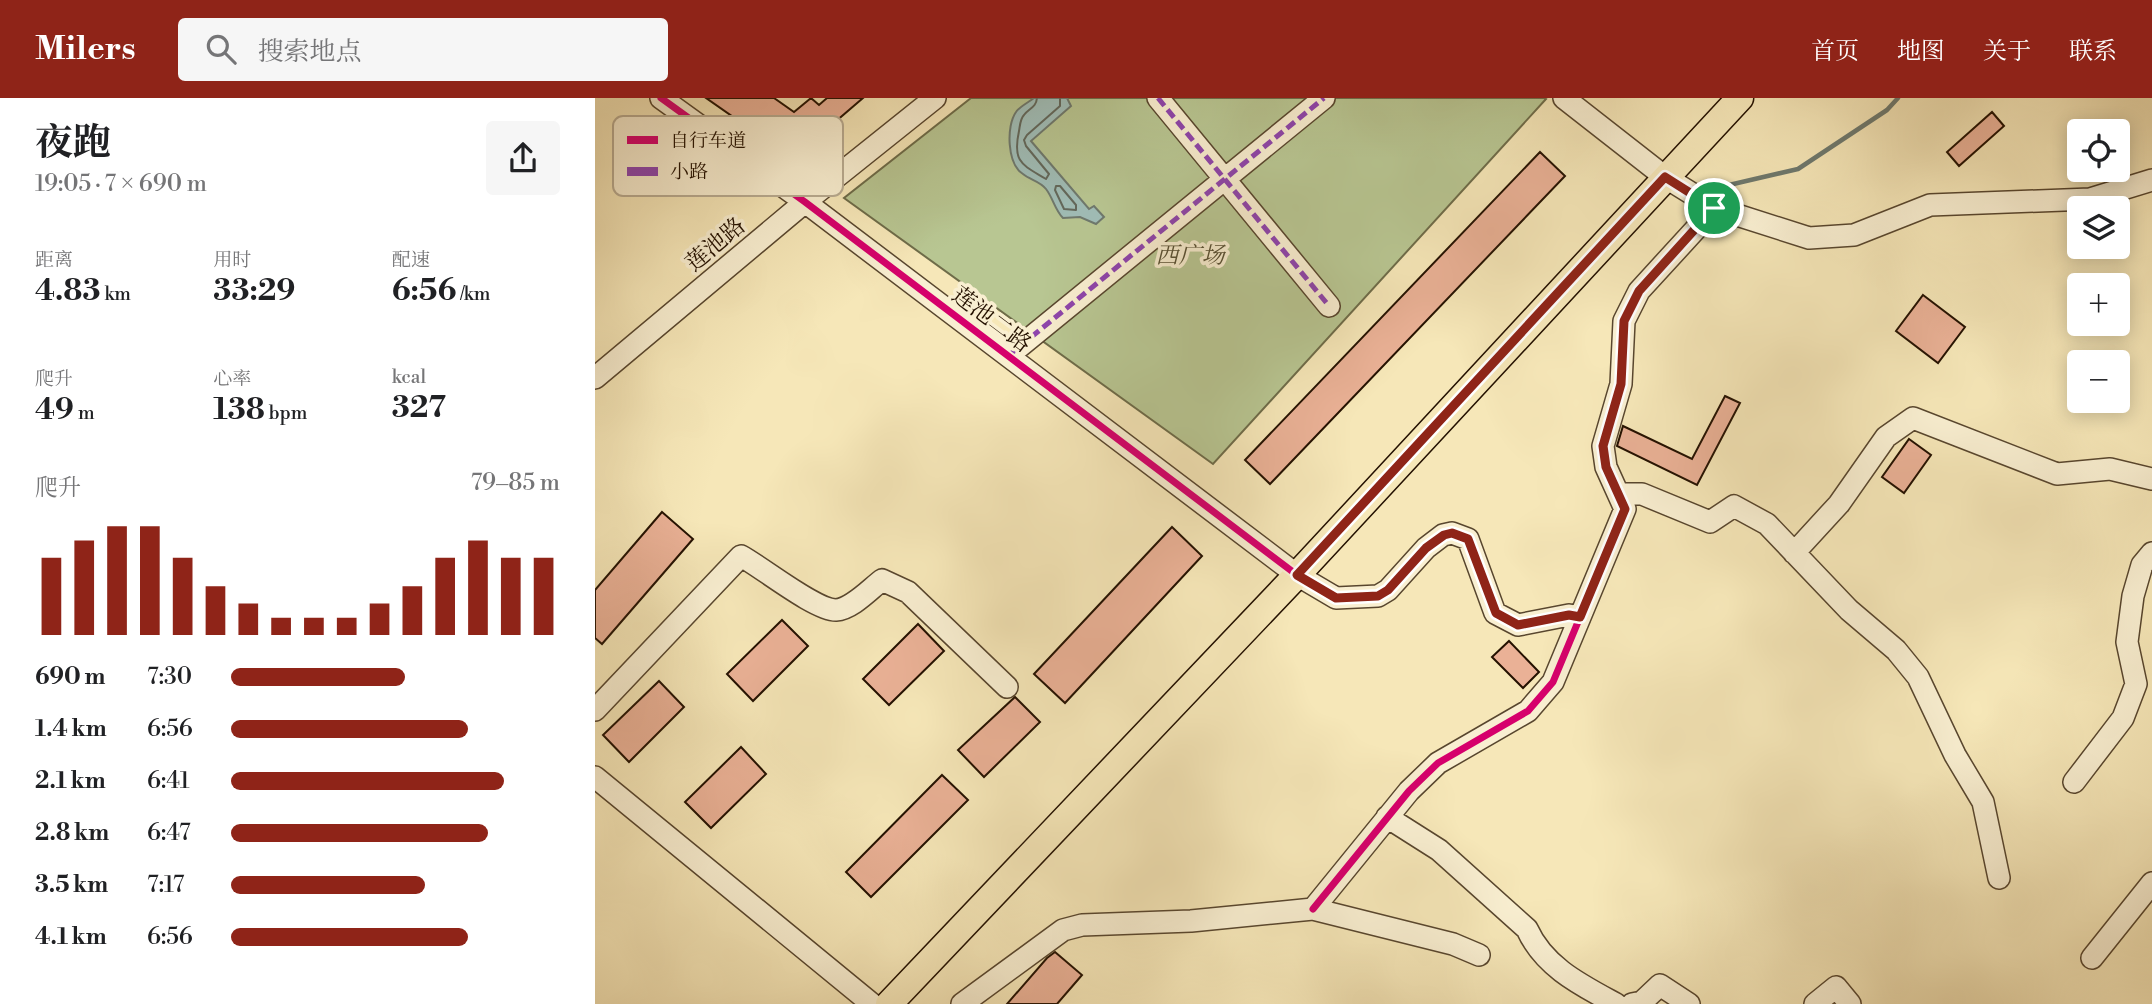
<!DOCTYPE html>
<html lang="zh">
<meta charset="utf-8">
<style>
body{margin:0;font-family:"Libre Bodoni","Noto Serif SC",serif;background:#f6f6f6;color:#202124;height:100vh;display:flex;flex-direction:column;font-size:26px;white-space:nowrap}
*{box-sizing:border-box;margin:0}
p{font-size:23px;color:#757577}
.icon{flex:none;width:38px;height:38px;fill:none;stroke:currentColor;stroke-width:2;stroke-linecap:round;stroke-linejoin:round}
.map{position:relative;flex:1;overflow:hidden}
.panel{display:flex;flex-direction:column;background:#fff;width:595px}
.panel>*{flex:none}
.tools{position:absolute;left:1472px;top:21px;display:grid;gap:14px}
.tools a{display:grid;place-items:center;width:63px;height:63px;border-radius:7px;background:#fff;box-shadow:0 4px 18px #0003;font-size:35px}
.pin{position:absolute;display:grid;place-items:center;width:60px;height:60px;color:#fff;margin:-30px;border:4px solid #fff;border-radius:50%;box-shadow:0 2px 7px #0007}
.round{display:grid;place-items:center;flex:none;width:74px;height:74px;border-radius:7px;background:#f6f6f6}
.overview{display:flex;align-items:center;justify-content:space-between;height:119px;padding:0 35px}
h1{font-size:38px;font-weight:700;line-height:52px}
.stats{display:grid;grid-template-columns:repeat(3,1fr);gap:10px;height:119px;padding:7px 35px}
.stats div{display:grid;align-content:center}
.stats b{font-size:30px;font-weight:700}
.stats small{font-size:19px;font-weight:400}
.stats p{font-size:19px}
.chart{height:196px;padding:14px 35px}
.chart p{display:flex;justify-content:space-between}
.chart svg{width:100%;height:126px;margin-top:7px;stroke:#8f2418;stroke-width:6}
ul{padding:0 35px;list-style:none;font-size:23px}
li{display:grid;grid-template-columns:112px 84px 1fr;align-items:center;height:52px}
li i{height:18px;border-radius:9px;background:#8f2418}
header{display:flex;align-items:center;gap:42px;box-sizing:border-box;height:98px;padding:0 35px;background:#8f2418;color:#fff}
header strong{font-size:33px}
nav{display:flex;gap:38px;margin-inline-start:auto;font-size:24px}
.search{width:490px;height:63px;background:#f6f6f6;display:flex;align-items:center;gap:18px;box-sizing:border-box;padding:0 24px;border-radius:7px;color:#757577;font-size:26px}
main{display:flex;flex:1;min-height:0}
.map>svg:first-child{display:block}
.green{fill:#b8c692;stroke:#6e6c49;stroke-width:2}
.water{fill:#a0beb8;stroke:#6e796e;stroke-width:2}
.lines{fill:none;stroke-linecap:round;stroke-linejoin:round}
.shore{stroke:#62685c;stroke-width:2}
.stream{stroke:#6e796e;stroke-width:4.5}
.building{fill:#eab196;stroke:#241100;stroke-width:2}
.minor-casing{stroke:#58462e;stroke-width:24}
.major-casing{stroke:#241100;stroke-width:29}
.minor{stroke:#f9efd1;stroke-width:21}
.major{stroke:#f6e7b8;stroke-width:26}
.quiet{stroke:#8e44ad;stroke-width:5;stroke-dasharray:10 5;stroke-linecap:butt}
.cycleway-casing{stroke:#f9efd1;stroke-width:11}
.cycleway{stroke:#d6006c;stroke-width:7}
.route-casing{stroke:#fff;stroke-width:14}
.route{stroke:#8f2418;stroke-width:9}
.labels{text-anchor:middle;stroke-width:7;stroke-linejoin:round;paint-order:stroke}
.street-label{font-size:23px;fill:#241100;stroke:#f9efd1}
.park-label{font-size:23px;font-style:italic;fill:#585033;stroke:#f9efd1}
.key{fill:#f9efd1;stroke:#b9ac92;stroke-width:2}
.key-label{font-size:19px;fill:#241100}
</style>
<header>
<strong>Milers</strong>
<div class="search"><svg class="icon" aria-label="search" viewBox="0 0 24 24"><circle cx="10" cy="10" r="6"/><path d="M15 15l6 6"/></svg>搜索地点</div>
<nav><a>首页</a><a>地图</a><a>关于</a><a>联系</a></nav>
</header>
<main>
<section class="panel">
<div class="overview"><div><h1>夜跑</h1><p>19:05 · 7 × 690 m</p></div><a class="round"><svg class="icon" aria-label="share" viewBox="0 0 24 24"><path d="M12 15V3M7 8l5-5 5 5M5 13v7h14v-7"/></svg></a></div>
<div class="stats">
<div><p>距离</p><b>4.83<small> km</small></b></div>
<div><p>用时</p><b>33:29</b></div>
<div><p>配速</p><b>6:56<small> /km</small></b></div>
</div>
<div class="stats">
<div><p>爬升</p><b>49<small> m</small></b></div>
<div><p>心率</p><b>138<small> bpm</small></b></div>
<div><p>kcal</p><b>327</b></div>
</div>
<div class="chart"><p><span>爬升</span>79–85 m</p>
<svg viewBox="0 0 160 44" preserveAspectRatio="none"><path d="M5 44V17M15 44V11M25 44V6M35 44V6M45 44V17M55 44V27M65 44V33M75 44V38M85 44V38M95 44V38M105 44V33M115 44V27M125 44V17M135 44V11M145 44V17M155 44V17"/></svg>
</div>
<ul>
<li><b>690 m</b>7:30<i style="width:53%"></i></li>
<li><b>1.4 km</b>6:56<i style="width:72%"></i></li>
<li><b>2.1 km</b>6:41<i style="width:83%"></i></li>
<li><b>2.8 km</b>6:47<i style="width:78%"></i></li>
<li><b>3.5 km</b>7:17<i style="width:59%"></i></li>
<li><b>4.1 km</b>6:56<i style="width:72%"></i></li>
</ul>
</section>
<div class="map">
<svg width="1557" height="906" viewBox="0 0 1557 906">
<rect width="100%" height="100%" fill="#f6e7b8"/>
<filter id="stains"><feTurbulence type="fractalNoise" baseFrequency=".00286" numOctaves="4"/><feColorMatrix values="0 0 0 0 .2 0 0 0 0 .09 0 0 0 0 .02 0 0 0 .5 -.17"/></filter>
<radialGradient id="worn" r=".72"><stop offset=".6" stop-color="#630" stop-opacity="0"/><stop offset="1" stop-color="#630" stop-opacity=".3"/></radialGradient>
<path class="green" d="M376,0H949L951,1L618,366L249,100Z"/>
<path class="water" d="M439,0H472L476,8L436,43L494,111L499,108L509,119L501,126L485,119L468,120C460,112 458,100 451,91C445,83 435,82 428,76C412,66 411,28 421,14C424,9 434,4 439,0Z"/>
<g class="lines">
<path class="shore" d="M442,0C441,10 434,10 429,17C425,21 425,28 424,33C417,65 428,67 451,81L454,76L431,48L429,42L432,37L465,8V0
M461,88H465L481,107V112L469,111L460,92Z"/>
<path class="stream" d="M1134,87L1203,71L1292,12L1303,0"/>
</g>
<path class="building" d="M111,0H179L199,14L216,0L224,7L232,0H268L205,54L184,29L174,44Z
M1397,14L1409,28L1364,68L1352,54Z
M945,54L970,78L675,386L650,362Z
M1328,197L1370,229L1343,265L1301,233Z
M1130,298L1145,305L1102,387L1022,348L1028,328L1097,361Z
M1314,341L1336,357L1309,395L1287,379Z
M67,414L98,441L7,546L0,540V492Z
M577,429L607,458L470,605L439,576Z
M187,522L213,548L158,603L132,576Z
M323,526L349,553L294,607L268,581Z
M914,543L944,574L928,590L897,559Z
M64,583L89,609L34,664L8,637Z
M420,599L445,624L389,679L363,652Z
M146,649L171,676L116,730L90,704Z
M347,677L373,702L276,799L251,774Z
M460,854L487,877L462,906H412L452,860Z"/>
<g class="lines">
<g class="minor-casing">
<path id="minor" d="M66,0L210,104L702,477L741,500L783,498L793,492L831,450L848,437L857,435L873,441L900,515L923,527L974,517L985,519
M563,0L734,208
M969,0L1070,79L1120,110L1214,140L1259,137L1335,107L1495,101L1557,82
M413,258L729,0
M0,280L210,104L340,0
M1025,396H1047L1115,424L1139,408L1172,426L1254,512L1301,552L1323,579L1360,657L1388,704L1404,780
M1199,455L1244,406L1291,339L1318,320L1462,376L1515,371L1557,381
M0,612L146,458C168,470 220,512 241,512C257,511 275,491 287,482L313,494L412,589
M0,679L277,906
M1479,684L1528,620L1541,586L1532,544L1538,498L1547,467L1557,455
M792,719L844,752L932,831C949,869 986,887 1021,906
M718,811L814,693L843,665L933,613L958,584L1030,411L1011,369L1008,348L1026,286L1029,223L1044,193L1120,110
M1497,860L1557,785
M367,906L468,832L487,827L596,823L718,811L858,846L884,857
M1037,906L1047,904L1065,887L1094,906
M1220,906L1241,889L1255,906"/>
</g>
<g class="major-casing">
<path id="major" d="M294,906L702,477L1145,0"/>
</g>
<use href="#minor" class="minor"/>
<use href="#major" class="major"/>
<path class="quiet" d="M563,0L734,208
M413,258L729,0"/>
<g class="cycleway-casing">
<path id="cycleway" d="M66,0L210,104L702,477L741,500L783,498L793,492L831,450L848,437L857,435L873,441L900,515L923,527L974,517L985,519
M718,811L814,693L843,665L933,613L958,584L1030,411L1011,369L1008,348L1026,286L1029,223L1044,193L1120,110"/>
</g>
<use href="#cycleway" class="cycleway"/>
</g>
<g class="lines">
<g class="route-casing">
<path id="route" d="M1070,79L1119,110L1044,193L1029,223L1026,286L1008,348L1011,369L1030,411L985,519L974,517L923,527L901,515L873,441L857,435L849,437L831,450L793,492L783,498L741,500L702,477Z"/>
</g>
<use href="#route" class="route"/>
</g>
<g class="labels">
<g class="street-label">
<text transform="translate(120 146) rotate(-40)" y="8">莲池路</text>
<text transform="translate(397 221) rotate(37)" y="8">莲池二路</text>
</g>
<g class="park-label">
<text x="595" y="165">西广场</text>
</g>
</g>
<rect x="18" y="18" width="230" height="80" rx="10" class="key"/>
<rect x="32" y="38" width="31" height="8" fill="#d6006c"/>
<rect x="32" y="69" width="31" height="9" fill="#8e44ad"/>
<g class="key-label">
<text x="75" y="49">自行车道</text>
<text x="75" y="80">小路</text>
</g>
<rect width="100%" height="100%" filter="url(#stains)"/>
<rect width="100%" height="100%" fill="url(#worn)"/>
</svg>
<div class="tools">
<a><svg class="icon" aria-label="locate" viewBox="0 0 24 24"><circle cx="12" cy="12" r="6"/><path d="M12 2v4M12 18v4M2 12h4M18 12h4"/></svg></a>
<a><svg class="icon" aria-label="layers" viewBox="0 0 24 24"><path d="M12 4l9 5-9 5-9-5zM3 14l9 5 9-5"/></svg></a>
<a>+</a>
<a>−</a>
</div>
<div class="pin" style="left:1119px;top:110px;background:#1e9e55"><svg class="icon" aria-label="arrive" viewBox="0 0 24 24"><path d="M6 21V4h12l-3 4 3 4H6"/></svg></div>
</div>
</main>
